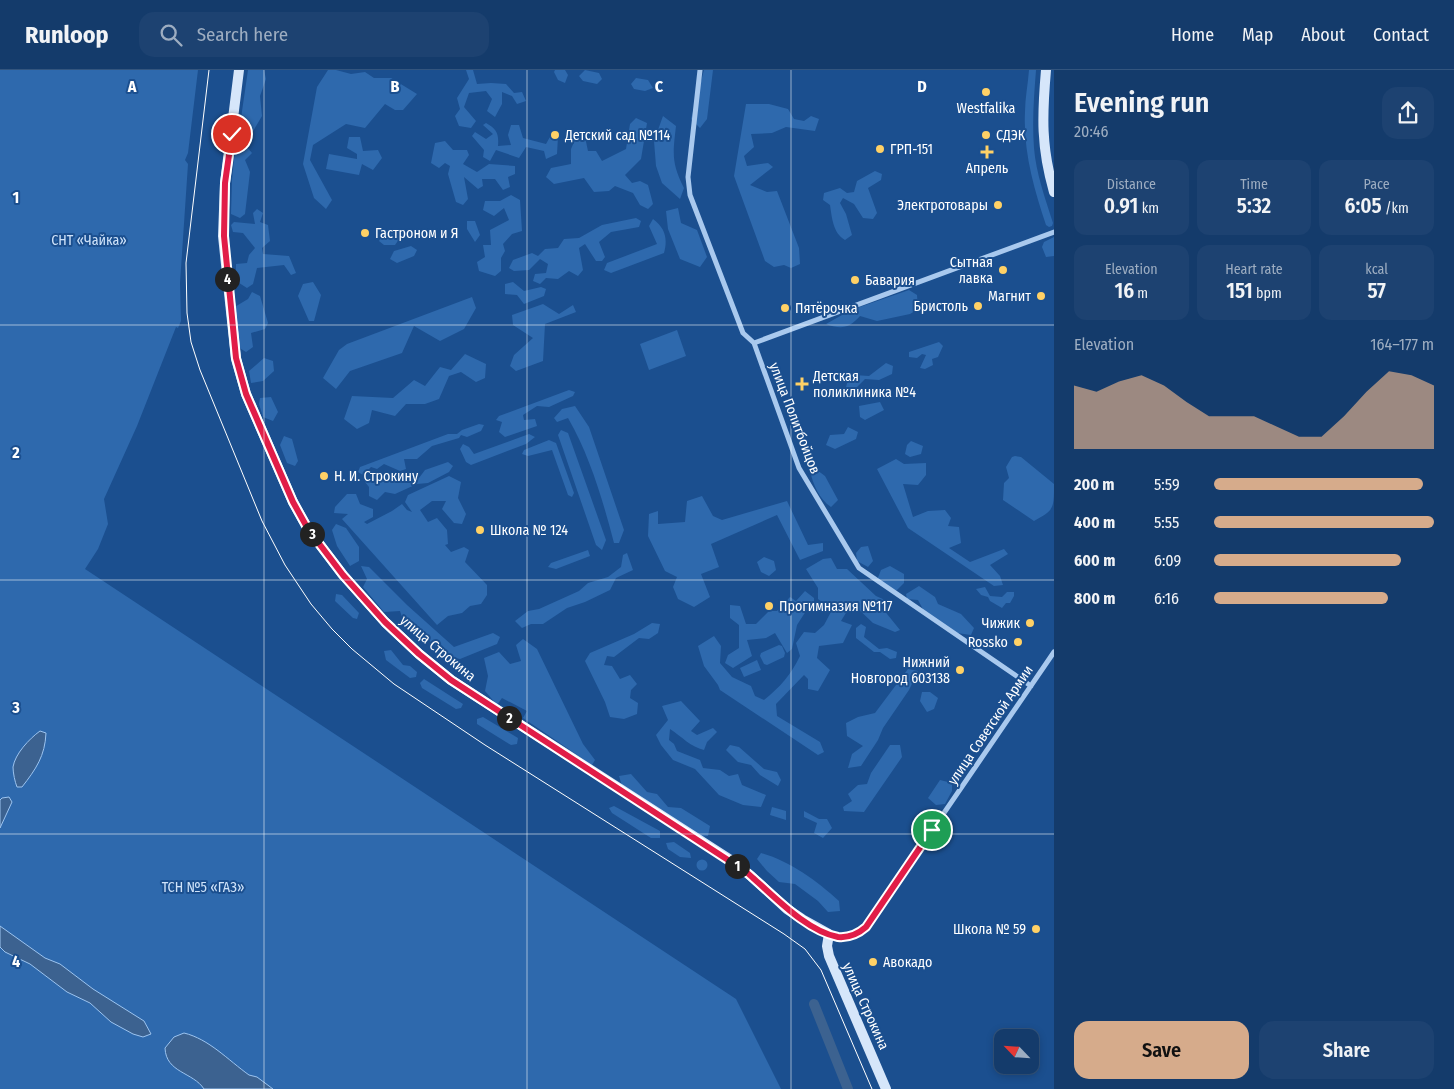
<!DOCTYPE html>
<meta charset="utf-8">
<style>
body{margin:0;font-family:"Fira Sans Condensed",sans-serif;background:#1d4271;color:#f1f3f6;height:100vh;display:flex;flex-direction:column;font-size:19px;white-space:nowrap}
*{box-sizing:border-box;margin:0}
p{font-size:16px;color:#9dadc1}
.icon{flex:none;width:28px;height:28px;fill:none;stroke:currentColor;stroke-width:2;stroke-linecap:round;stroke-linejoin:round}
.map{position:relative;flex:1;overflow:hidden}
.drawer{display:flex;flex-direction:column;background:#143b6b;width:400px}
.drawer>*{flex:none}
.needle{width:32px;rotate:295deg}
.tools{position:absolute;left:994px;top:959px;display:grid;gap:10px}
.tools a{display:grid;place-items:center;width:45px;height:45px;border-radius:10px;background:#143b6b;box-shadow:0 2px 8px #0003,0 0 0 1px #33557e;font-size:25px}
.pin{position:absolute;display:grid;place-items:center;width:42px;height:42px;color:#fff;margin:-21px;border:2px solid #fff;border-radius:50%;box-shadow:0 1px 5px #0007}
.km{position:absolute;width:25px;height:25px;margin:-12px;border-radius:50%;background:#222;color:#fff;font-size:14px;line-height:25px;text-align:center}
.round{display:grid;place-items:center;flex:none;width:52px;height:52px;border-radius:15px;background:#1d4271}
.overview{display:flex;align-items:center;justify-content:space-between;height:85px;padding:0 20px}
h1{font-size:28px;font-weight:600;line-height:38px}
.stats{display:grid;grid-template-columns:repeat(3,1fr);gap:8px;height:85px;padding:5px 20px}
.stats div{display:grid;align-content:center;border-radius:12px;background:#1d4271;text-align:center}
.stats b{font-size:21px;font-weight:600}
.stats small{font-size:14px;font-weight:400}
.stats p{font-size:14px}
.chart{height:140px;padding:10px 20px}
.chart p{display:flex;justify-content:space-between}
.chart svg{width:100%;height:90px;margin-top:5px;fill:#d6ab8b;opacity:.7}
.cta{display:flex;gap:10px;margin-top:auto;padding:10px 20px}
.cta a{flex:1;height:58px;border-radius:15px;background:#d6ab8b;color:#111;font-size:20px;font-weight:600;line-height:58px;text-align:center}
.cta a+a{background:#1d4271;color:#f1f3f6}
ul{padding:0 20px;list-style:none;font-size:16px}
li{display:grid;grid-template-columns:80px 60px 1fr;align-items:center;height:38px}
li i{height:12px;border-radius:6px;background:#d6ab8b}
header{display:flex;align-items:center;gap:30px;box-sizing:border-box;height:70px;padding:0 25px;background:#143b6b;border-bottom:1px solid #33557e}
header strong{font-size:24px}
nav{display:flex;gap:28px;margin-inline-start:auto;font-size:18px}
.search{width:350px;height:45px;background:#1d4271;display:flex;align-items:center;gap:12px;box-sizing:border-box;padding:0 18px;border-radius:15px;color:#9dadc1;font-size:19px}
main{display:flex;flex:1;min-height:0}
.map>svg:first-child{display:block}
.green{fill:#2e69ad}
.water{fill:#3c6290;stroke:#9cc4f0}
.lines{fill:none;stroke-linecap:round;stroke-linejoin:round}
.canal{stroke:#3c6290;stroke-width:10}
.street{stroke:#a9c9ee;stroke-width:5}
.secondary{stroke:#d6e6fa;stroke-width:10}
.tram{stroke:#fff;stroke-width:1}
.route-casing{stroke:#fff;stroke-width:10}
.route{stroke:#e11d48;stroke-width:6}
.grid{fill:none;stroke:#fff;stroke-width:1;stroke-opacity:0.55}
.poi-dot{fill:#ffd166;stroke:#1b4f8f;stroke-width:2}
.labels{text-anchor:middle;stroke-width:4;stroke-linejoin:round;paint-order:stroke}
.poi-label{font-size:14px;fill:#fff;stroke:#1b4f8f;text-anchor:start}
.park-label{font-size:14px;fill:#cfe3fa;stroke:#1b4f8f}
.street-label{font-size:14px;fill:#fff;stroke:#1b4f8f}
.grid-label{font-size:16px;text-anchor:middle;font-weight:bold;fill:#fff;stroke:#1b4f8f;stroke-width:4;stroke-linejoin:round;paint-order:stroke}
</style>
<header>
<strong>Runloop</strong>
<div class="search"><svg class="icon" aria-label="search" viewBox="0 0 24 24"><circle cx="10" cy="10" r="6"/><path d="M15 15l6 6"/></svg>Search here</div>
<nav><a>Home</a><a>Map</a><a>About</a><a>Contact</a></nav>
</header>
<main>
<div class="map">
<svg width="1054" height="1019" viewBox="0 0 1054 1019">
<rect width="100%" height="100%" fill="#1b4f8f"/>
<path class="green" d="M0,0H198L188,83L185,90L188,94L180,213L181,251L178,258L176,257L137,356L104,429L108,454L98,479L85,499L736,929L781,1019H0Z
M248,0H264L266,9L260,26L262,46L252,63L247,64L240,55Z
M328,0H336L351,4L365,2L374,8H391L417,24L403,40H395L385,34L365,58L346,54L313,75L310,90L332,130L326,139L314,128L303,94L317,17Z
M466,0H473L477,14L491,13L506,14L514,23L522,22L526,31L517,34L512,26L502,22V34L495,47L487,41L492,29L486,21L469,23L464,37L476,51L471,58L459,56L455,46L460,39L457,28L469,9Z
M555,0H565L568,5L565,13L558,10L554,2Z
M585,0L599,3L602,9L597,14L583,11L579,6Z
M704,0H713L707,49L700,58L691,49Z
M1029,0H1036C1034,26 1032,51 1034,78C1036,103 1045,128 1053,153L1052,156L1049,157L1046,155C1034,119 1023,81 1025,42C1025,28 1028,14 1029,0Z
M636,8L648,10L653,18L645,21L634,19L631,14Z
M746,34H769L788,39L794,49L804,51L811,46L819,49L815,61L786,57L772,63L751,64L754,77L744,86L747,96L768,93L773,97L750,115L767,122L777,121L799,178L800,194L791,198L784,195L774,197L765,191L734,106Z
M663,46L676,56C673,83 671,93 684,118L680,129L662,113L656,96L654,71Z
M636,48L647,53L641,89L625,105L632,113L640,111L648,115L653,134L648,139L640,135L633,123L615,116L609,121L594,122L584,108L554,114L546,107L551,98L571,94V79L577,65L585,67L588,81H596L602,91L626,79L630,54Z
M486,53C497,59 499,64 498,76L511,75L508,65L511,55H519L523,68L546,74L551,65L558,67L557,84L546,89L544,81L526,77L519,88L496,80L490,91L483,87L484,80L472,66L475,62L486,69L493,64L483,55Z
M349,67H360L363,81L378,80L382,88L373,100L362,94L359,105L326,99L329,84L357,89V84L347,78Z
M445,71L453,80H467L469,85L463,94L477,102L489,94L515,96V104L508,107L510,117L503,120L495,109H482L483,116L478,119L464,107L468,129L463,135L456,132L448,104L450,96L445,93L439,98L431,93L435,73Z
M246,76L252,83L245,90L250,102L245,144L240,148L231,144L232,110L235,80Z
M875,101L882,104L881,110L868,118L877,143L873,149L863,148L854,134L843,128L840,133L846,144L852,165L845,170C833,163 832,148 830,135L823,130L824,123L840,118L847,123L854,122L857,111Z
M511,125L520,130L522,161L512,164L503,174L505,181L501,188V201L495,206L479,201L477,192L485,187L483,175H491L490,160L509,150L504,138L494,146L483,140L485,131H500Z
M678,138L681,153L697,160L707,187L700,197L680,189L668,159L666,141Z
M257,139L263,143L260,152L268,155L270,171L262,178L263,184L289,186L296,203L291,205L284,195L257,198L253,214L247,218L236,211V194L247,193L249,185L255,178L243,163L233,162L231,155L234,152L255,154L253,143Z
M636,148L641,151L639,157L611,162L599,172L605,187L602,191H596L585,174L579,178L583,200L578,206L569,201L558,209L546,208L540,214L533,211L535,204L546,203L548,194L540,189L529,200L514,201L509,198L513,190L532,183L538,186L545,179L558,178L564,169L579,168L602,155Z
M653,149C665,158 668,168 664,183L611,203L604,200L607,193L657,174L649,156Z
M467,151H475L480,165L475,172L467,159Z
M394,160L402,165L395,175H384L379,171L383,164Z
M1054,167V186L1046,187L1042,177L1044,172Z
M411,176L417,180L414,186L397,193L390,189L394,181Z
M313,212L321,225L314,251H309L298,226L303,214Z
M513,212L524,221L541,217L546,219L544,226L524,234L517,225L505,224V214Z
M909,220L917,225L918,239L910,244L877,251L860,246C849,258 842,260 826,254L851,240Z
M252,222L260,226L268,253L265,259L251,263L253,277L246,282L238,277L233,238L248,229Z
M472,227L476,238L464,259L440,271L414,256L402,283L350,301L336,319L323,308L339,280L347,274Z
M543,234L559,244L573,235L576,242L545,254L543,291L516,301L510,296L514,285L533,268L513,255L512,245Z
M677,260L686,286L649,300L640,274Z
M939,272L943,276L938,287L932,289L933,295L925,299L920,298L926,285L922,284L917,288L909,287V282Z
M465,284L486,294L485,308L476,312L461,302L449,306L439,329L425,334H406L395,346L372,340L369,353L357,359L344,349L352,326L393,328L414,310L425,316L440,297L451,300Z
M264,288L273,291L274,301L263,311L251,313L249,301Z
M886,293L893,296L892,304L879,310L865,309L853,321L846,317L848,310L854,305L869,306Z
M569,320L575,322L573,326L549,337L537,336L523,345L524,350L535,349L537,356L505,367L499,362L502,352L496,350L499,346Z
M271,327L278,342L273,351L263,347L259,334L260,328Z
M880,332L884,340L865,350L860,347L859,336Z
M575,336L589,357L624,460L619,473H614C603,431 590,386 568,348L557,352L554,348L562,339Z
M479,354L484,355L481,361L467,367L461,365L459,368L432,376L417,389H404L406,399L400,401L384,394L377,399L371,397L363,405L358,402L360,397L448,364H457L462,360Z
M848,357L858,362L856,369L835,379L826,375L830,365L844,364Z
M561,360L568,363L606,470L602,480L596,475L558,365Z
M529,364L535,367L526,374L471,395L466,392L460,379L463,374L469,377L474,384Z
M284,366L292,369L298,391L295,396L287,393L280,375Z
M549,370L556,373L574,423L572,427L568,425L552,380L528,386L522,384L524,380Z
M911,371L923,376L921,384L910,387L905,384L907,375Z
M1015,386L1021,387L1054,414C1054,439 1054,440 1034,451L1003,430L1004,413L1009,408L1006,397L1012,387Z
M896,389L904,394L926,393V405L918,415L903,414L913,447L928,441L945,440L951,448L948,456L959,457L961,473L949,478L970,492L1004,479L1008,484L990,495L1000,506L1003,515L994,516L908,458L877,399Z
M448,392L453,396L449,402L428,413L417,414L395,424L385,422L377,430L369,426V417L365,412L369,408L387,411L393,408H419L425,400Z
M813,397L825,406L838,430L831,437C819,429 813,414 810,401Z
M449,406L461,412L458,428L466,444L462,454L454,453L442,439L446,431H432L420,440L428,452L437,448L447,460L448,474L445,475L451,482L464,477L469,480L465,492L487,515V525L481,534L470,536L462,543L448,546L437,555L342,449L348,444L334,443L335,437L347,424H356L360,434L373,439V447L364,452L367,454L392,441L402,434L407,440L412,442L405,432L408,425Z
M702,426L713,446L722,450L787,431L808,475L823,473V481L800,490L777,445L711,474L719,497L701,504L710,527L694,537L678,529L673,517L677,507L665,501L648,466L649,444L658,441V454L685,452L687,431Z
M336,454L346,458L359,477V491L350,496L337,476L332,460Z
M868,476L873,491L868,497L857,491L856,483L861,477Z
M588,480L590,486L556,499L548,497L551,493Z
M627,483L633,500L616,508L610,520L585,532L567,538L543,554H531L522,558L515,551L528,541L539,539L579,521L588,513L608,507L621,497L623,485Z
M764,487L774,491L776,500L769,506L761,502L757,492Z
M831,488L837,499H847L876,526L885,530L883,539L900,560L895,562L873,553L852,533L841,551L852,555L843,573L819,576L817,588L830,600L818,621L808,619V609L804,605L776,634L777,646L820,672L824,682L818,685L720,620L718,615L704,596L698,576L714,566L721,576L720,593L732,607L751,616L755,626L764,630C780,617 791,605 800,586L796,573L804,562L815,563L824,555L832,540L818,529V518L806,499L823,489Z
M361,496L369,497L407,535L454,577L493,563L500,567L497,574L460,589L447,586L402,547L400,541L384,542L363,517L367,509Z
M890,496L904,504V513L896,521L877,510L881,500Z
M919,516L935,527L938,534L961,544L974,558L971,565L957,563L925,543L918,530L907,529L906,524Z
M985,517L990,526L1002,527L1007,522H1014V526L1010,533H1006L1002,538L990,531L988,527L981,525L976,519Z
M805,521L814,528V540L806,541L797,555L792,579L787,583L775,563L766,568L747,570L752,586L733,598L725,593L728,585L739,578V555L730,548V535L740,536L746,554H756L769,541H777L790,527L796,531Z
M336,524L342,525L359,543L357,549L353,548L335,531Z
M652,553L660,554L658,563L649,569L639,568L614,587L607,586L604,595L612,596L620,609L630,605L637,614L631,620L630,628L638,633L637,644L624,649L610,647L605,632L585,591L590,583L634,564Z
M861,554L866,557L864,567L879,579L887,578L897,582L896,588L890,589L880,582H874L856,568V558Z
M523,569L537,579L583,674L595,690L592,695L523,648L527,641L502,628L497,635L485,621L488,606L484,588L499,582L510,594L521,591L516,575Z
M779,575L782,576L785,583L784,587L767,595L764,594L760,586L761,583Z
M391,580L403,595L410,596L417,602L416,607L410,608L386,590L384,581Z
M757,590L761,600L744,607L740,598Z
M908,599L918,601L909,620L883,658L878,670L861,696L848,698L852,684L863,676L847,666L846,653L858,647L875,643Z
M424,609L463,634L461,638L456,639L422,618L420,613Z
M922,622H930L938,628L934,639L927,642L920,631Z
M681,631L700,651L691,661L697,665L713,658L717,662L707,672L704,680C691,677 682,667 670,659L669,670L674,674L677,681L700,690L703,698L720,700L729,706L738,704L742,715L766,725L761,737L743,735L719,725L695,699L673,690L661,675L656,665L668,650L662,636Z
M483,647L518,668L517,674L511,675L477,654V649Z
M730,675L739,677L764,699L777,702L781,710L778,716L760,705L751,695L738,692L726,680Z
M890,675H900L902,687L864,742L844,741L843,737L852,731L848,724L858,715L867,714L871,703Z
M631,704L647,722L657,724L668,737L681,738L710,756L708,766L698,767L623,719L619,706Z
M940,710L952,713V721L945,734L936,735L928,728Z
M614,736L660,761V768H651L612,743L609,738Z
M772,737L786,741V750L770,745Z
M804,741L819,749H827L832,758L823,768L814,763L817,753L804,747Z
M674,772L690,783L691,788L680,787L668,779L666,773Z
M761,783C790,791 817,811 839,831L840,841L828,842L818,831L795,814L779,812L767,801L757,789Z
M696.5 795a5.5 5.5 0 1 1 11 0a5.5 5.5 0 1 1-11 0Z"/>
<path class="water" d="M40,661L46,663C45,686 36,699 22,717H17C15,712 13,703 13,697C15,684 29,669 40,661Z
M9,727L12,732L0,758V730L2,728Z
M0,856L45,888L60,894L93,919L144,951L151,964L143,967L133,964L111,952L90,933L67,922L30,894L5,882L0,877Z
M184,963C209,969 228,990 249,1005L257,1007L273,1019H204C193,1002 166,1003 165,978L174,967Z"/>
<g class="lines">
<path class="canal" d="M814,934L848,1019"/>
<path class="street" d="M700,0L688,107L690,125L743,263L754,273L799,398L859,498L1031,616
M754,273L1054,162
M830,864C844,868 854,867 866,857L1054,582"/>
<path class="secondary" d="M239,0L225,113L223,166L236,289L246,324L293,432L308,459L343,505L385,552L419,584L451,610L729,789L751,806L787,839L802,849L829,864L827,876L829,886L886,1019
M1046,0C1042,46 1041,77 1054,122"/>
<path class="tram" d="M209,0L186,193L187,243L191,272L200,300L262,451L285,495L311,534L332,559L352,579L394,614L485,675L784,864L805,879L821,900L872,1019"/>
</g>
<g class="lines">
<g class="route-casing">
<path id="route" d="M232,64L225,113L224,166L236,288L246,324L293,432L308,459L343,505L385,552L419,584L451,610L728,790C737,795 746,801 753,808C776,828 807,861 838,867C849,868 858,864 866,857L932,760"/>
</g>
<use href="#route" class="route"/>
</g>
<path class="grid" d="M264,0V1019M527,0V1019M791,0V1019M0,255H1054M0,510H1054M0,764H1054"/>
<g class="poi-dot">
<circle cx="986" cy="22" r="5"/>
<circle cx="555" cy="65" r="5"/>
<circle cx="986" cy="65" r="5"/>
<circle cx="880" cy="79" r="5"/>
<path d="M984.5 74.5h5v5h5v5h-5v5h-5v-5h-5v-5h5z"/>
<circle cx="998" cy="135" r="5"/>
<circle cx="365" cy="163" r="5"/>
<circle cx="1003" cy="200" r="5"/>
<circle cx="855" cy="210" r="5"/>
<circle cx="1041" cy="226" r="5"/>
<circle cx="978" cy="236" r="5"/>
<circle cx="785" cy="238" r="5"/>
<path d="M799.5 306.5h5v5h5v5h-5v5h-5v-5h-5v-5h5z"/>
<circle cx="324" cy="406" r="5"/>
<circle cx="480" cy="460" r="5"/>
<circle cx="769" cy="536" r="5"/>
<circle cx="1030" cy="553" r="5"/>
<circle cx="1018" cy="572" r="5"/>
<circle cx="960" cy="600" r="5"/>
<circle cx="1036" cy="859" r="5"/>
<circle cx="873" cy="892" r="5"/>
</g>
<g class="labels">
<g class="poi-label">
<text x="986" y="43" text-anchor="middle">Westfalika</text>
<text x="565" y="70">Детский сад №114</text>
<text x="996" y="70">СДЭК</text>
<text x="890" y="84">ГРП-151</text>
<text x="987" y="103" text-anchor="middle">Апрель</text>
<text x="988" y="140" text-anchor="end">Электротовары</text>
<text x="375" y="168">Гастроном и Я</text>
<text x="993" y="197" text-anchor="end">Сытная<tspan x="993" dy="16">лавка</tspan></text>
<text x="865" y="215">Бавария</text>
<text x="1031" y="231" text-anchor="end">Магнит</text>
<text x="968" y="241" text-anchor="end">Бристоль</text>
<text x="795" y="243">Пятёрочка</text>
<text x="813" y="311">Детская<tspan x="813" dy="16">поликлиника №4</tspan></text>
<text x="334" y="411">Н. И. Строкину</text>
<text x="490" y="465">Школа № 124</text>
<text x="779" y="541">Прогимназия №117</text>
<text x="1020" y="558" text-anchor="end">Чижик</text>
<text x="1008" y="577" text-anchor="end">Rossko</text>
<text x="950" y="597" text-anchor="end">Нижний<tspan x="950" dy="16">Новгород 603138</tspan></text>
<text x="1026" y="864" text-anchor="end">Школа № 59</text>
<text x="883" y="897">Авокадо</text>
</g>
<g class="park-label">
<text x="89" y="175">СНТ «Чайка»</text>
<text x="203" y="822">ТСН №5 «ГАЗ»</text>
</g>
<g class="street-label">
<text transform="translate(795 348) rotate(69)" y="5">улица Политбойцов</text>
<text transform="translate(438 578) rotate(40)" y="5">улица Строкина</text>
<text transform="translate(990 655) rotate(-56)" y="5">улица Советской Армии</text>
<text transform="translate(866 936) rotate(66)" y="5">улица Строкина</text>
</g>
</g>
<g class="grid-label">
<text x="132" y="22">A</text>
<text x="395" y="22">B</text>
<text x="659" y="22">C</text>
<text x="922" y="22">D</text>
<text x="16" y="133">1</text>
<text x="16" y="388">2</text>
<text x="16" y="643">3</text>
<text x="16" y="897">4</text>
</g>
</svg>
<div class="tools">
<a><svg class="needle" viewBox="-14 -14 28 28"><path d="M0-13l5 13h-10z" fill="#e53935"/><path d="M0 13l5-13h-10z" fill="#9dadc1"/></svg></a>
</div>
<div class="pin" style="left:932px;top:760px;background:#1e9e55"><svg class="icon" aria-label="arrive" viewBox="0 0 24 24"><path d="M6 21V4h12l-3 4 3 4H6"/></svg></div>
<div class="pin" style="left:232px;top:64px;background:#d93025"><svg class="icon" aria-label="check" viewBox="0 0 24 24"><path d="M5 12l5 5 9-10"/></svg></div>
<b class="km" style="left:737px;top:796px">1</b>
<b class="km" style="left:509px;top:648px">2</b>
<b class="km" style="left:312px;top:464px">3</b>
<b class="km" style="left:227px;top:209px">4</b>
</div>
<section class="drawer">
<div class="overview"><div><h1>Evening run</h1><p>20:46</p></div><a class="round"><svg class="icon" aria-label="share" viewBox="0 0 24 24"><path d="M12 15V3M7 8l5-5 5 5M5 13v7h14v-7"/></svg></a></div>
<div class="stats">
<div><p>Distance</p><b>0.91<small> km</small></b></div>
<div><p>Time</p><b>5:32</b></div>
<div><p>Pace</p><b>6:05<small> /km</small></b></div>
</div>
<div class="stats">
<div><p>Elevation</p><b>16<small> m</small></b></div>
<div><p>Heart rate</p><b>151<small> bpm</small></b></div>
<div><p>kcal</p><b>57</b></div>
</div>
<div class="chart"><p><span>Elevation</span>164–177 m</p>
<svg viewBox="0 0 160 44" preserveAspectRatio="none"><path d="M0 44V13L10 16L20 11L30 8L40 13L50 21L60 28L70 28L80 28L90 33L100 38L110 38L120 28L130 16L140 6L150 8L160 13V44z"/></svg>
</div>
<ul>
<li><b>200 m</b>5:59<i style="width:95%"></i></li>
<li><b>400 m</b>5:55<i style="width:100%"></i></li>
<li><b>600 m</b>6:09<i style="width:85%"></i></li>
<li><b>800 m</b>6:16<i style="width:79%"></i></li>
</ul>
<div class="cta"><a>Save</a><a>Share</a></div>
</section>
</main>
